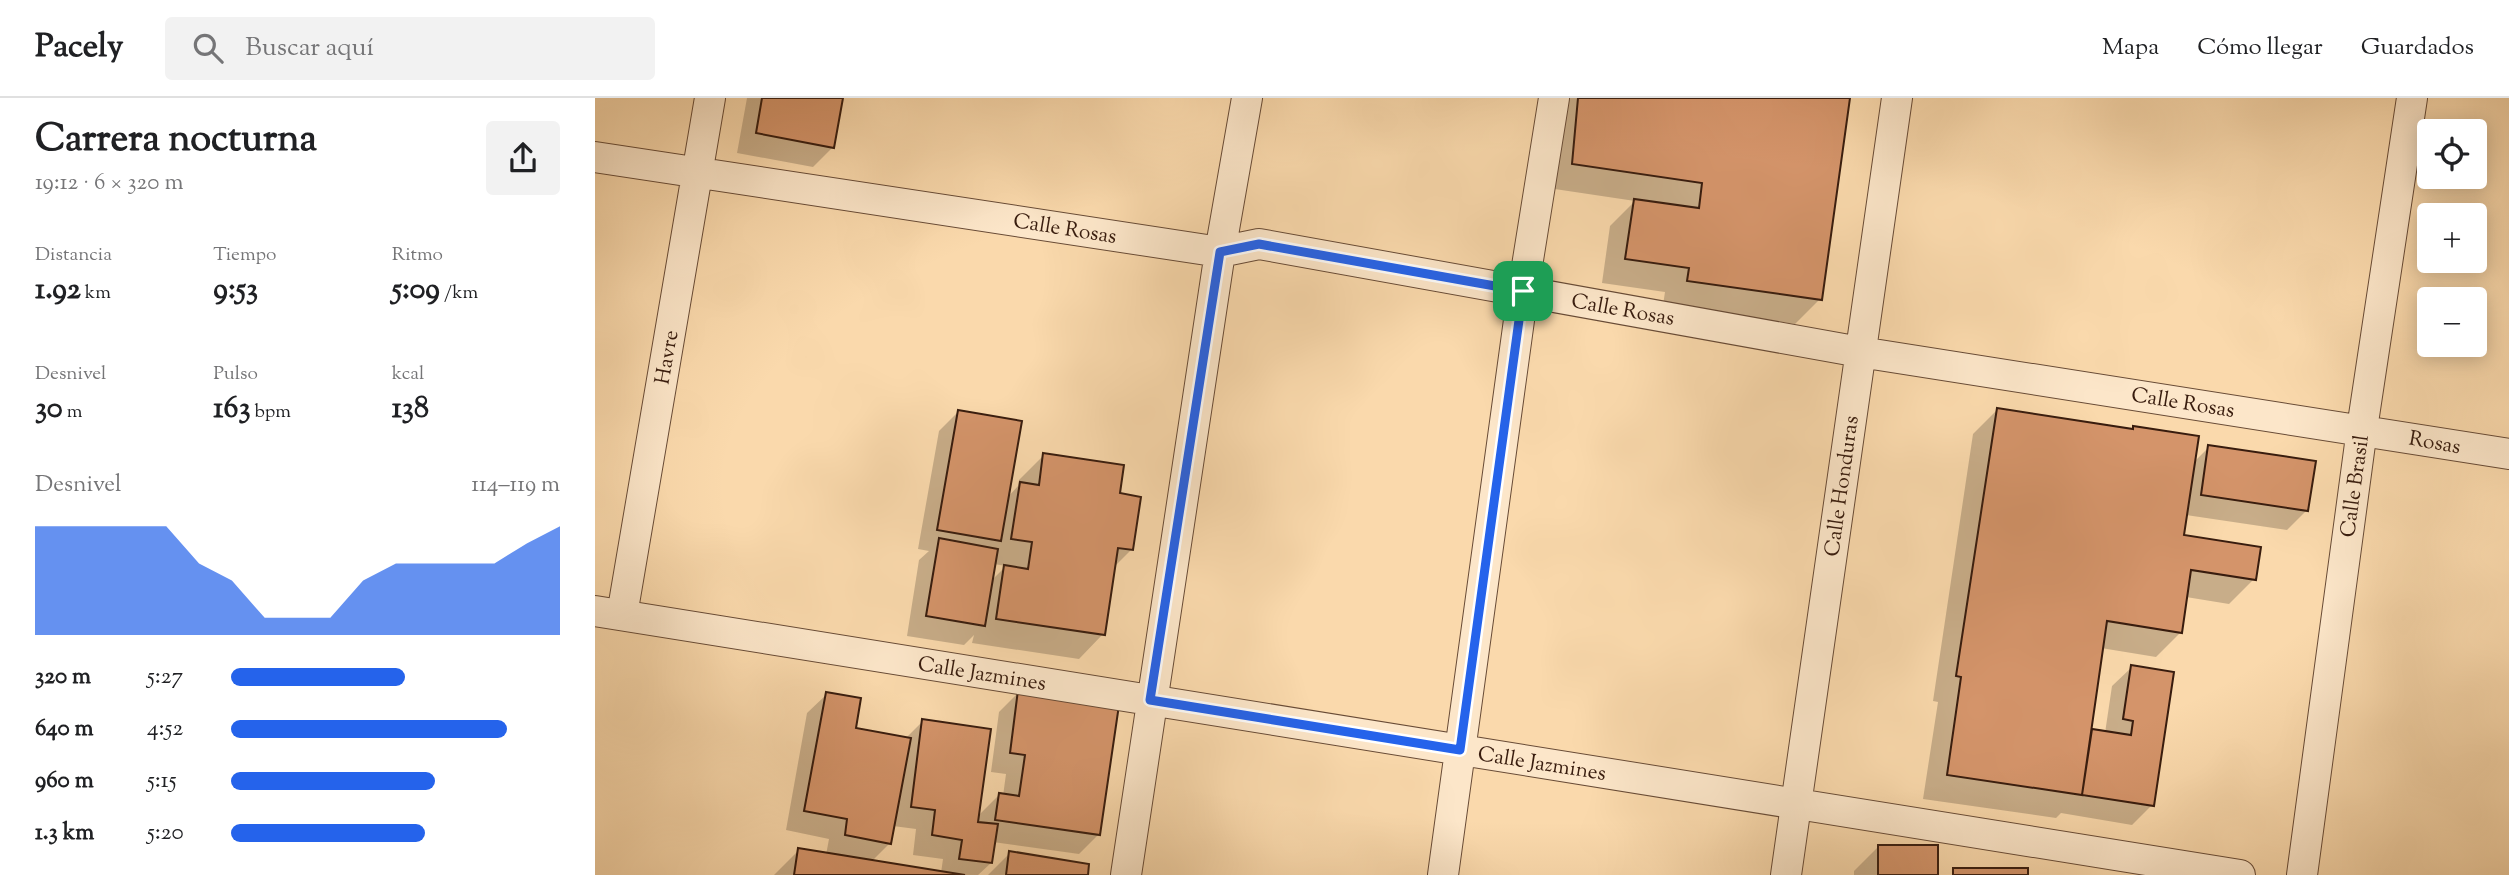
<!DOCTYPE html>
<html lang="es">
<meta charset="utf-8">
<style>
body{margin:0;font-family:"Sorts Mill Goudy",serif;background:#f2f2f2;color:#202124;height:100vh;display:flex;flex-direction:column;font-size:26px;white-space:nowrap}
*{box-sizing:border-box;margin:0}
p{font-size:23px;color:#757577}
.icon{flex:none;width:38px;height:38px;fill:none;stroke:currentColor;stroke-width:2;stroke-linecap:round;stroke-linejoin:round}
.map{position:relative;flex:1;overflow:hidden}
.drawer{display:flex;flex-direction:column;background:#fff;width:595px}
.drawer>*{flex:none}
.tools{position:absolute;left:1822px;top:21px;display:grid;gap:14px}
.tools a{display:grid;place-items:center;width:70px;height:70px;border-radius:7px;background:#fff;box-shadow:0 4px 18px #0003;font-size:35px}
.pin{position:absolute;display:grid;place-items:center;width:60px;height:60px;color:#fff;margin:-30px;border-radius:14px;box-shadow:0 4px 10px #0006}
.round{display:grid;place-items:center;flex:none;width:74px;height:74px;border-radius:7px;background:#f2f2f2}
.summary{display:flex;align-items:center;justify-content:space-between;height:119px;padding:0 35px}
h1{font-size:38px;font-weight:700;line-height:52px}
.figures{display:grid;grid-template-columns:repeat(3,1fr);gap:10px;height:119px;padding:7px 35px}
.figures div{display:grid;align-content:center}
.figures b{font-size:30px;font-weight:700}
.figures small{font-size:19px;font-weight:400}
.figures p{font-size:19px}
.chart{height:196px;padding:14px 35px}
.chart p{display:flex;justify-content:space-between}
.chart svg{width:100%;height:126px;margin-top:7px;fill:#2563eb;opacity:.7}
ul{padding:0 35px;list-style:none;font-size:23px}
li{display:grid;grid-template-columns:112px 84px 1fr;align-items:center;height:52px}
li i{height:18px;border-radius:9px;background:#2563eb}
header{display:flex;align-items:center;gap:42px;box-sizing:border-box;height:98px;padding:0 35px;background:#fff;border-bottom:2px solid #e0e0e0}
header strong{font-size:33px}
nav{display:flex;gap:38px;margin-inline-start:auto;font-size:24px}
.search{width:490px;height:63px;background:#f2f2f2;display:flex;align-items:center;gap:18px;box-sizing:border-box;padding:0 24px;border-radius:7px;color:#757577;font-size:26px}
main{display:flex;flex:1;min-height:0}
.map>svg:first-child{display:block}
.shadow{fill:#0003;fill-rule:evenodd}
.building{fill:#d4946a;stroke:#381c0e;stroke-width:2}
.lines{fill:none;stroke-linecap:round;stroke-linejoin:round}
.street-casing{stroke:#684b36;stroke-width:32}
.street{stroke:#fce6c9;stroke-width:30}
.route-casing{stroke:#fff;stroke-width:14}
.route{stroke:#2563eb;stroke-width:9}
.labels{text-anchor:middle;stroke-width:5;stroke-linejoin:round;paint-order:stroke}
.street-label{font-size:21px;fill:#381c0e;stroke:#fce6c9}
</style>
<header>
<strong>Pacely</strong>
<div class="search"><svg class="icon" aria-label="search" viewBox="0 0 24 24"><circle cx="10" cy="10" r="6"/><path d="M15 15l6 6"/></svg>Buscar aquí</div>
<nav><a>Mapa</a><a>Cómo llegar</a><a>Guardados</a></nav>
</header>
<main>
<section class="drawer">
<div class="summary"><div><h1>Carrera nocturna</h1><p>19:12 · 6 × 320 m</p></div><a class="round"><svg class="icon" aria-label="share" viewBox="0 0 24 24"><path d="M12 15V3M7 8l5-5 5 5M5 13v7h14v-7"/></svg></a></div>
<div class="figures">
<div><p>Distancia</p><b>1.92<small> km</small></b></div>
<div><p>Tiempo</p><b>9:53</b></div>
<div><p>Ritmo</p><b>5:09<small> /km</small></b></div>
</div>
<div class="figures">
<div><p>Desnivel</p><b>30<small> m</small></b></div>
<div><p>Pulso</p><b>163<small> bpm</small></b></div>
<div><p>kcal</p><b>138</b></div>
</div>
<div class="chart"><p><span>Desnivel</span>114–119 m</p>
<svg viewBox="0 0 160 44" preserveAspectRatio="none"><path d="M0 44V6L10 6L20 6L30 6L40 6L50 19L60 25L70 38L80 38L90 38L100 25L110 19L120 19L130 19L140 19L150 12L160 6V44z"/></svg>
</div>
<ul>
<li><b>320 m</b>5:27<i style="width:53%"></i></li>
<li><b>640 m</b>4:52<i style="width:84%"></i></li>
<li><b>960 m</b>5:15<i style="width:62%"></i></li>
<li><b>1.3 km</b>5:20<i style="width:59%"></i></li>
</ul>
</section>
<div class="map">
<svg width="1914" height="777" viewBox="0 0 1914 777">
<rect width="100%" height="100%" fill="#fad9ac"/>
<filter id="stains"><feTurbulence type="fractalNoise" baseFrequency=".00286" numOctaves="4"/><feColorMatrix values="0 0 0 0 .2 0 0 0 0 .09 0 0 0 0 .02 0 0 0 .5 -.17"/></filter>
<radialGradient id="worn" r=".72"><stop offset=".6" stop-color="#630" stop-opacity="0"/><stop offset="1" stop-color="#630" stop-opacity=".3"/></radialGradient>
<path class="shadow" d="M152,0H246L238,49L218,69L142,55Z
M968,0H1254L1225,201L1200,226L1068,207L1070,194L1007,185L1015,128L1040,103L953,90Z
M1402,312L1599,364L1614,349L1712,412L1692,432L1591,417L1587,439L1659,481L1634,506L1591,499L1586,534L1561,559L1506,550L1494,637L1498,633L1510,635L1517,588L1537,569L1557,707L1537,727L1466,715L1461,720L1328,701L1343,604L1338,603L1378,336Z
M363,314L412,400L423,388L424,382L449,357L523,397L537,451L518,470L508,536L484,561L377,545L379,537L369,547L312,538L324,462L334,453L323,451L344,333ZM399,466L411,468L396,483Z
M424,594L503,737L484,756L398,744L396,765L383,777H179L204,752L231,757L234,741L191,732L212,615L232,596L259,631L310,641L328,623L381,720L404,697L408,698L411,676L396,674L404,614ZM298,728L321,731L318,757L348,761L346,775L276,764L295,745Z
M1284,748L1341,777H1259V773Z
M415,755L491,777H393Z"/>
<path class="building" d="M167,0H248L239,50L161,35Z
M983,0H1255L1227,202L1092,183L1094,170L1030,161L1039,101L1104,110L1107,85L977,66Z
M1402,310L1538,331V328L1604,338L1589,437L1666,449L1661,482L1596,472L1587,535L1512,523L1487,697L1352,677L1366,579L1361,578Z
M363,312L427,323L406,443L342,432Z
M1613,347L1721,363L1713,413L1606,397Z
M448,355L529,367L525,395L546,399L538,452L523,450L510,537L401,521L409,467L433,471L437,444L416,441L425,384L444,387Z
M344,440L403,451L390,528L331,518Z
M1536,567L1579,574L1559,708L1487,697L1497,631L1536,637L1538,623L1528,621Z
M423,592L524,607L505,737L400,722L404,695L424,698L430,657L415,655Z
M231,594L266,600L261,630L316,640L296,746L250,737L252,721L209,713Z
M327,621L396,631L383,724L403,726L397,765L364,761L367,742L337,737L340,712L316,709Z
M1283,747H1343V777H1283Z
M203,750L370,777H199Z
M414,753L494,766L493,777H411Z
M1358,770H1433V777H1358Z"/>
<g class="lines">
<g class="street-casing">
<path id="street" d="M0,59L625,154L664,146L1265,254L1914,356
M0,513L1645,777
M27,517L115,0
M531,777L625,154L652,0
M848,777L928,193L959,0
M1191,777L1302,0
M1707,777L1767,331L1817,0"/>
</g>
<use href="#street" class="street"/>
</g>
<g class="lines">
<g class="route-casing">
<path id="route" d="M664,146L928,193L865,652L555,602L625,154Z"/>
</g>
<use href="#route" class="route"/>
</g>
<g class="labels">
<g class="street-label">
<text transform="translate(470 130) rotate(9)" y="7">Calle Rosas</text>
<text transform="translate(1028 211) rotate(10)" y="7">Calle Rosas</text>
<text transform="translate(71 259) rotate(-80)" y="7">Havre</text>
<text transform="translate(1588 304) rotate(9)" y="7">Calle Rosas</text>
<text transform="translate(1840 344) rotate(10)" y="7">Rosas</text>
<text transform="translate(1246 388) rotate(-82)" y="7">Calle Honduras</text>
<text transform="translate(1759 388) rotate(-82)" y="7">Calle Brasil</text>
<text transform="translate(387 575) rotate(9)" y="7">Calle Jazmines</text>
<text transform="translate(947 665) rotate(9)" y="7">Calle Jazmines</text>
</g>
</g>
<rect width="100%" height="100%" filter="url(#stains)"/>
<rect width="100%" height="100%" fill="url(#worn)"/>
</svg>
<div class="tools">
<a><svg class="icon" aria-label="locate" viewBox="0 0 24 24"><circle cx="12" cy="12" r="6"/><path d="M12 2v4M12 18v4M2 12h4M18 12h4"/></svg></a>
<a>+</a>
<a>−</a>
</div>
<div class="pin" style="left:928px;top:193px;background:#1e9e55"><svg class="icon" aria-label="arrive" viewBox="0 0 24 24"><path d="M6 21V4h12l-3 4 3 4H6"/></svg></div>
</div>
</main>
